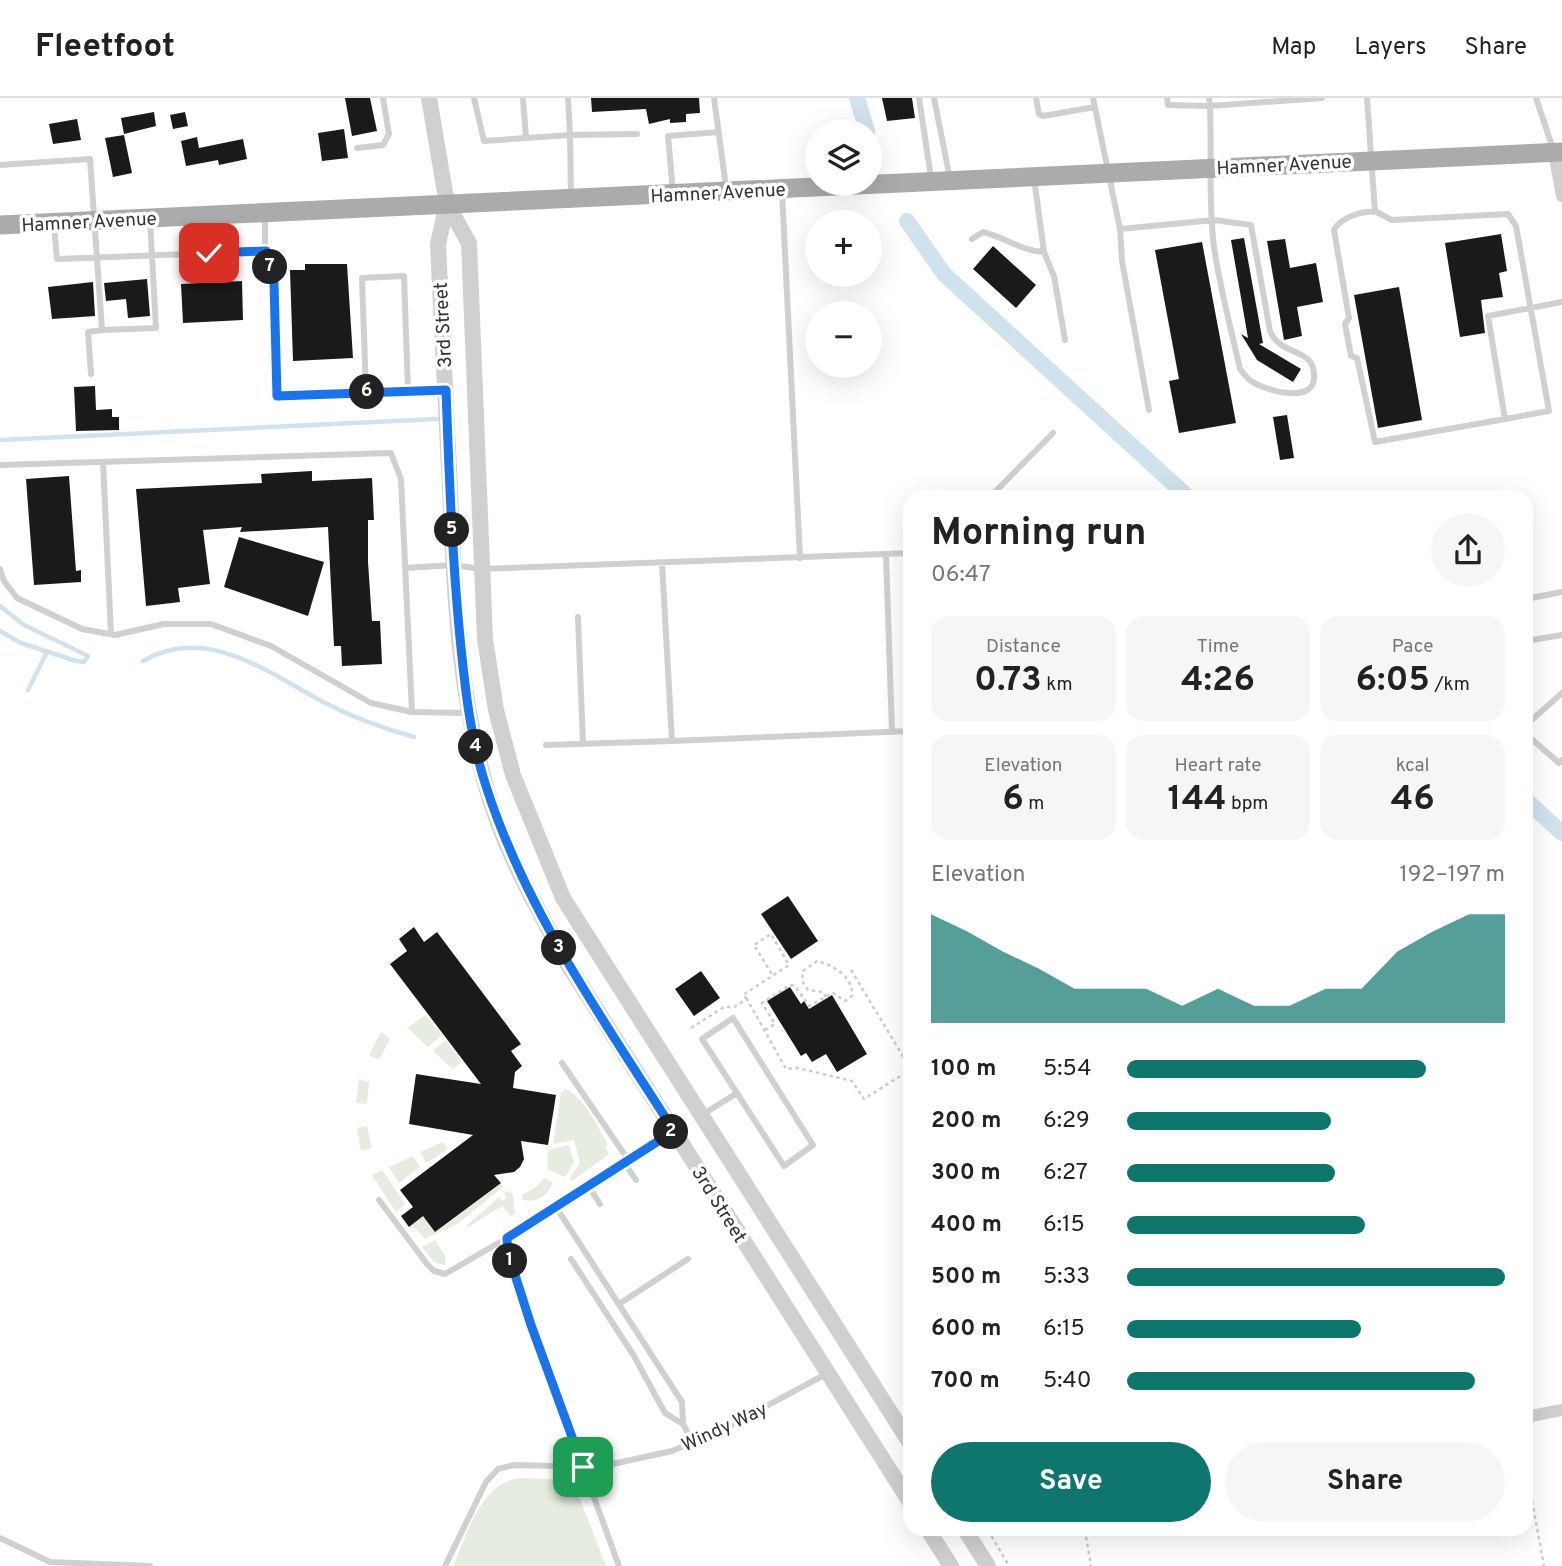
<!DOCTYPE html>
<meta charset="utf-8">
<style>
body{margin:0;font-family:Overpass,sans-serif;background:#f6f6f6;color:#222;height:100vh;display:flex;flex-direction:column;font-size:26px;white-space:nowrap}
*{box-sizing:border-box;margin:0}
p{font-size:23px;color:#767676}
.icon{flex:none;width:38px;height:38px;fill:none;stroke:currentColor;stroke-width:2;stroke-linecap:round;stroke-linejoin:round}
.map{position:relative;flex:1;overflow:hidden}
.details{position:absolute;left:903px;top:392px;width:630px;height:1046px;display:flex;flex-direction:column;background:#fff;border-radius:21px;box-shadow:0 7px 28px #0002}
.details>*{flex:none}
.tools{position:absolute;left:805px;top:21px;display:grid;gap:14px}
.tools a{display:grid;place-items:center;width:77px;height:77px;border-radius:50%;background:#fff;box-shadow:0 7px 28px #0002;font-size:35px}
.pin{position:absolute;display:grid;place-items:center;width:60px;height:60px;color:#fff;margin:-30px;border-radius:14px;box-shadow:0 4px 10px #0006}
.km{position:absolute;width:35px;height:35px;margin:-18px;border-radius:50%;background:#222;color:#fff;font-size:19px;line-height:35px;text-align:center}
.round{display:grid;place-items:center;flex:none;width:74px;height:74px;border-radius:37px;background:#f6f6f6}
.summary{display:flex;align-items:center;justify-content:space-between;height:119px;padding:0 28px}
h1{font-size:38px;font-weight:700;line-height:52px}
.figures{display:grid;grid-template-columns:repeat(3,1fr);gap:10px;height:119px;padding:7px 28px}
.figures div{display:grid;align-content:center;border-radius:18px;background:#f6f6f6;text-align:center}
.figures b{font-size:35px;font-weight:700}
.figures small{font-size:19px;font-weight:400}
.figures p{font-size:19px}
.chart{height:196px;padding:14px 28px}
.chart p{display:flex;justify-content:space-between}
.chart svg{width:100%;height:126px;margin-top:7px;fill:#0f766e;opacity:.7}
.primary-button{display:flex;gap:14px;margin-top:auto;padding:14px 28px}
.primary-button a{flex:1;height:80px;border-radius:42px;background:#0f766e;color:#fff;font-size:28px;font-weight:700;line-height:80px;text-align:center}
.primary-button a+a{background:#f6f6f6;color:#222}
ul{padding:0 28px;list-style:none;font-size:23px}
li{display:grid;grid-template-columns:112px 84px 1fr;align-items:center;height:52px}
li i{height:18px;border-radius:9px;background:#0f766e}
header{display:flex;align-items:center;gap:42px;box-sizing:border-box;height:98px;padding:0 35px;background:#fff;border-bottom:2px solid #e0e0e0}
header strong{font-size:33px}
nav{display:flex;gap:38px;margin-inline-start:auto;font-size:24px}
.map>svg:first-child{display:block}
.green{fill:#e6ecdf}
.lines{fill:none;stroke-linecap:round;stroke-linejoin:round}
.stream{stroke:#cfe2ee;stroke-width:4.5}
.canal{stroke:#cfe2ee;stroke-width:16}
.building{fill:#1a1a1a}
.path{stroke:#cdcdcd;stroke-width:2.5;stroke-dasharray:3.5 3.5;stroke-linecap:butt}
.service{stroke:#d0d0d0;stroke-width:6}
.minor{stroke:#d0d0d0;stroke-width:12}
.tertiary{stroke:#d0d0d0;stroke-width:16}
.primary{stroke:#ababab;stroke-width:19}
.route-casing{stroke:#fff;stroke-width:14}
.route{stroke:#1a73e8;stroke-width:9}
.labels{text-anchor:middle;stroke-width:7;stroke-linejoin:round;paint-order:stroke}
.street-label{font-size:19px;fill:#333;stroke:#fff}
</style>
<header>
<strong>Fleetfoot</strong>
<nav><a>Map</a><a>Layers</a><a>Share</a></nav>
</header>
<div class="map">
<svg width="1562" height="1468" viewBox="0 0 1562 1468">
<rect width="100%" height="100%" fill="#fff"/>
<path class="green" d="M425,917L442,937L428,949L408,930Z
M381,934L390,941L379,962L369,957Z
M446,942L462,964L453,971L433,953Z
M359,981L369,984L367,1006L356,1005Z
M565,991C583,997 598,1030 608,1046L605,1048L609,1056L572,1083L569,1081L580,1065L574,1042L553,1046L561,994Z
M367,1028L372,1050L361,1053L357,1030Z
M443,1044L448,1051L427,1065L420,1054Z
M569,1047L574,1064L565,1079L548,1072V1052Z
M413,1058L420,1069L399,1085L389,1069Z
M382,1072L405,1106L396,1114L372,1077Z
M544,1080L553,1084C547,1098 538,1105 523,1102L522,1097L535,1090Z
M501,1085L503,1089L457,1126L425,1141L412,1127L423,1118L436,1134Z
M507,1093L513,1096L515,1116L511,1118L502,1108L468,1129L467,1127L499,1099L502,1103L506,1100L504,1095Z
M435,1142L445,1157V1167L434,1164L422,1149Z
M522,1380L567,1382V1386L576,1391L606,1468H453C468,1436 480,1383 522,1380Z"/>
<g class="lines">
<path class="stream" d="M0,342L437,321
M0,508L24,527L88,558L84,564L76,563L21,545L0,533
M143,563C206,526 269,575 323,604C352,619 382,630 414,639
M28,592L47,554"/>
<path class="canal" d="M857,0L867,33
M907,123L944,176L1188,399
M1526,702L1562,735"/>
</g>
<path class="building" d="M345,0H370L377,33L352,38Z
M591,0H699L700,15L686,16V24L670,25V21L649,26L646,11L592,14Z
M882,0H912L915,20L887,23Z
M154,14L156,28L124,36L121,20Z
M185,14L188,28L173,31L170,17Z
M77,21L81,42L53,46L49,26Z
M344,31L348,60L322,63L318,35Z
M124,37L132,75L113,79L105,40Z
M197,39L199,50L243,41L247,61L219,67L218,62L186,68L181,43Z
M1501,136L1507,173L1499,175L1503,199L1481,202L1485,235L1460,239L1445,145Z
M1244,140L1263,245L1259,246L1301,271L1293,284L1257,262L1241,236L1248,240L1231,142Z
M1285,141L1290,170L1316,165L1323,204L1297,209L1302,238L1284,242L1267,143Z
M1202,144L1236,325L1179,335L1169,283L1179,281L1155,152Z
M993,148L1036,187L1016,210L973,171Z
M305,166H347L353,260L293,263L290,172H305Z
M147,181L150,218L128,220L126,201L106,203L104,185Z
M242,183L243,222L183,225L181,186Z
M93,184L95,218L52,221L48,189Z
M1399,189L1422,322L1378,330L1354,197Z
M95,288L96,312L112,311V319H119V332L76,333L74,289Z
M1287,317L1294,360L1280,362L1273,319Z
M312,373V383L372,380L374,422H368V464L372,523H380L382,566L342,568L341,548H334L328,429L240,434L242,429L203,432L210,486L178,490L180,504L146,508L136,391L262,385L261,376Z
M69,378L76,473L81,472V484L34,487L26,381Z
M239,439L324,464L308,518L224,489Z
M788,798L818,843L791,861L761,816Z
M414,829L424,844L437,834L521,946L511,953L522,968L515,974L513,990L556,997L548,1047L521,1043L524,1061L520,1069L514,1074L494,1077L501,1085L435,1134L423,1118L409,1129L401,1118L413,1109L400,1092L473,1037L409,1026L416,976L481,986L390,866L407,853L399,841Z
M701,873L720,900L694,918L675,891Z
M790,889L801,906L804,903L809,911L832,897L867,956L837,974L826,956L812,964L806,955L801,958L767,903Z"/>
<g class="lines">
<path class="path" d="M851,872L910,970
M747,901L743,897L789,867L771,836L754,847L773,878
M691,930L724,909H734L747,901L786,971L798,970L852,983L864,1001L910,972
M765,932L775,926L762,905L790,887L795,888L809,908L833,895L845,903L852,898C854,880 834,867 817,863L803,873L802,883L808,892L823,894L826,899
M1526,1369L1544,1468
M988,1432L1009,1468
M1085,1432L1091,1468"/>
<path class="service" d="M474,0L484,43L570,37L571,99
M523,0L526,40
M568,0L570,37L637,36
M714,0L726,89
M919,0L931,79
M934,0L950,81
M1036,0L1039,16L1043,18L1095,9
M1093,0L1120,131L1122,163L1149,312
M1209,0L1210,8L1322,0
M1367,0L1375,114
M1536,0L1553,51
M357,50L383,47L389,36L383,0
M0,67L90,61L102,232L88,234L91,276
M1034,80L1044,154L1054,178L1065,242
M782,93L800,460
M673,94L668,38L719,34
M265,119V148L274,185L277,297L444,292
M54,127L57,161L266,153
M1120,131L1214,122L1251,127L1270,233C1282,261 1316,247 1314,281C1312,306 1264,292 1251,283C1247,280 1243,275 1240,271C1231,231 1220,190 1214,149C1208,103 1212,54 1210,8L1168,7L1167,0
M972,141L983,134C1004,139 1022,153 1044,154
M102,232L156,230L150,122
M366,294L362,180L404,178L408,293
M1505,321L1549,313L1516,128L1508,116L1392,122C1387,120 1380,115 1376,114C1362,112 1340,120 1334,132L1349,220L1345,226L1351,258L1357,260L1375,344L1505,321L1488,218L1562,204
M103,364L111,536
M0,367L391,355L401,381L412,614
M990,399L1053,335
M886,457L892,634
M405,470L453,467L481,471L910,455
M0,471L4,483L17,500L82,531L115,537L164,526H211L271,548L371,605L412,614L468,615
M1526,501L1562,494
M578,519L583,646
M1526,543L1562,537
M1526,627L1562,595
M1526,636L1559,665L1562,662
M672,643L910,633
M546,647L672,643L662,465
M733,920L813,1047L784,1068L702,941Z
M562,965L627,1060
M702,1017L737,995
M623,1063L636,1082
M588,1087L600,1106
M379,1102L427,1166L434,1173L445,1176L507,1140L671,1034
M556,1109L682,1304L683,1326L693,1345
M507,1140V1155L531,1227L619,1468
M571,1161L634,1258L665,1315L683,1326
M619,1206L688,1161
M0,1440L50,1464L150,1468
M445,1468L486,1384L498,1371L514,1367L599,1369L672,1353L720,1333L826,1276"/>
<path class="minor" d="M1554,54L1562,98
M1526,1319L1562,1312"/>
<path class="tertiary" d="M429,0L447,106L469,145L485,541L496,612L513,677L563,800L910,1345
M447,106L438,146C442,228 446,310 450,391C454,488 458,587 484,681C501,747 535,806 567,865L910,1404
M928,1432L951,1468
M965,1432L988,1468"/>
<path class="primary" d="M0,127L1562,54"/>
</g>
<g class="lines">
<g class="route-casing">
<path id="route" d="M209,155L266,153L274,185L277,298L446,292C449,374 452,457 460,540C465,589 470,638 485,685C525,812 603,921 674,1033L507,1140L508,1155L531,1227L583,1369"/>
</g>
<use href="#route" class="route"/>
</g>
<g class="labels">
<g class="street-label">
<text transform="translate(1284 66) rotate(-3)" y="7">Hamner Avenue</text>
<text transform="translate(718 94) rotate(-3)" y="7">Hamner Avenue</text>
<text transform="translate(89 123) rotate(-3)" y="7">Hamner Avenue</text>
<text transform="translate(442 227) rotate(-93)" y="7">3rd Street</text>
<text transform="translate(720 1106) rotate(58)" y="7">3rd Street</text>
<text transform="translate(724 1328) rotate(-25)" y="7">Windy Way</text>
</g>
</g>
</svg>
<div class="tools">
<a><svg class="icon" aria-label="layers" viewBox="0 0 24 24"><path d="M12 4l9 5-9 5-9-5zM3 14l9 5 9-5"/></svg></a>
<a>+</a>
<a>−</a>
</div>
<div class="pin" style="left:583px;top:1369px;background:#1e9e55"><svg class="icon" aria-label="arrive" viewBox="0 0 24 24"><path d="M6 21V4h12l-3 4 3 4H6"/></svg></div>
<div class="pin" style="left:209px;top:155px;background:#d93025"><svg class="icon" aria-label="check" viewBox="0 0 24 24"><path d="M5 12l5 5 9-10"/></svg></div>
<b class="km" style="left:510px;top:1163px">1</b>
<b class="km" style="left:671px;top:1034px">2</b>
<b class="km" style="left:559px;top:850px">3</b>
<b class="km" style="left:476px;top:649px">4</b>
<b class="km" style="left:452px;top:432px">5</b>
<b class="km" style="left:367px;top:294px">6</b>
<b class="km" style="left:270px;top:169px">7</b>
<section class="details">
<div class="summary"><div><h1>Morning run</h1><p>06:47</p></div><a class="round"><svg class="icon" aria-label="share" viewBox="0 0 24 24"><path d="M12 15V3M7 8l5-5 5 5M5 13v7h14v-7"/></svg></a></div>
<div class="figures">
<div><p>Distance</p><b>0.73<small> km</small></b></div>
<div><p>Time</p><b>4:26</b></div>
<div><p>Pace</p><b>6:05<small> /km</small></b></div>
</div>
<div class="figures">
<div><p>Elevation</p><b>6<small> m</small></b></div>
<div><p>Heart rate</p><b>144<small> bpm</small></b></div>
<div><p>kcal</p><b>46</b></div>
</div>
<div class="chart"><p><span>Elevation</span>192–197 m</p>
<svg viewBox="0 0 160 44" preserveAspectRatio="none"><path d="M0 44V6L10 12L20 19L30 25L40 32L50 32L60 32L70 38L80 32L90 38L100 38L110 32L120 32L130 19L140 12L150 6L160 6V44z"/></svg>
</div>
<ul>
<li><b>100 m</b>5:54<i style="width:79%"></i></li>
<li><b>200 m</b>6:29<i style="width:54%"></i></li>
<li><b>300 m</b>6:27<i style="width:55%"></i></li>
<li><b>400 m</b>6:15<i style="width:63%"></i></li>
<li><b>500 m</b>5:33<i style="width:100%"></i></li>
<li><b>600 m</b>6:15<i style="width:62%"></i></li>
<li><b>700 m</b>5:40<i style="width:92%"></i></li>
</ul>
<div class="primary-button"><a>Save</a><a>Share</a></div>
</section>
</div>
